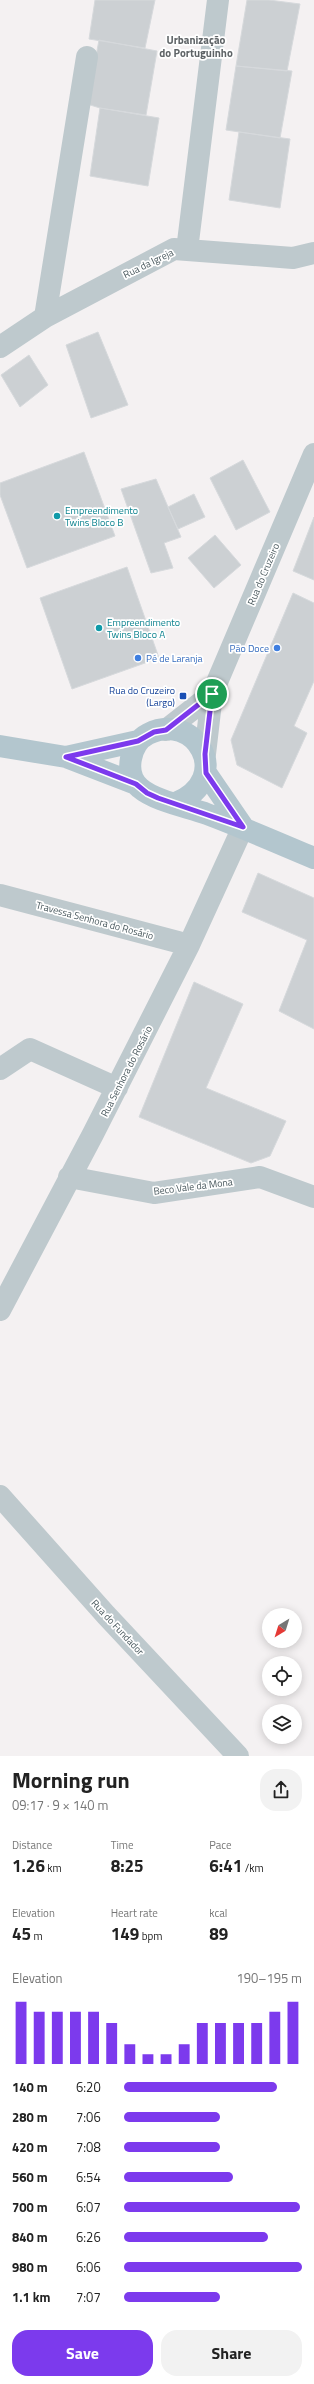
<!DOCTYPE html>
<meta charset="utf-8">
<style>
body{margin:0;font-family:"Titillium Web",sans-serif;background:#f2f2f2;color:#222;height:100vh;display:flex;flex-direction:column;font-size:15px;white-space:nowrap}
*{box-sizing:border-box;margin:0}
p{font-size:13px;color:#767676}
.icon{flex:none;width:22px;height:22px;fill:none;stroke:currentColor;stroke-width:2;stroke-linecap:round;stroke-linejoin:round}
.map{position:relative;height:1756px;overflow:hidden}
.details{display:flex;flex-direction:column;background:#fff;flex:1}
.details>*{flex:none}
.needle{width:26px;rotate:218deg}
.tools{position:absolute;left:262px;top:1608px;display:grid;gap:8px}
.tools a{display:grid;place-items:center;width:40px;height:40px;border-radius:50%;background:#fff;box-shadow:0 2px 10px #0003;font-size:20px}
.pin{position:absolute;display:grid;place-items:center;width:34px;height:34px;color:#fff;margin:-17px;border:2px solid #fff;border-radius:50%;box-shadow:0 1px 4px #0007}
.round{display:grid;place-items:center;flex:none;width:42px;height:42px;border-radius:16px;background:#f2f2f2}
.headline{display:flex;align-items:center;justify-content:space-between;height:68px;padding:0 12px}
h1{font-size:22px;font-weight:700;line-height:30px}
.metrics{display:grid;grid-template-columns:repeat(3,1fr);gap:6px;height:68px;padding:4px 12px}
.metrics div{display:grid;align-content:center}
.metrics b{font-size:17px;font-weight:700}
.metrics small{font-size:11px;font-weight:400}
.metrics p{font-size:11px}
.chart{height:112px;padding:8px 12px}
.chart p{display:flex;justify-content:space-between}
.chart svg{width:100%;height:72px;margin-top:4px;stroke:#7c3aed;stroke-width:6}
.action{display:flex;gap:8px;margin-top:auto;padding:8px 12px}
.action a{flex:1;height:46px;border-radius:16px;background:#7c3aed;color:#fff;font-size:16px;font-weight:700;line-height:46px;text-align:center}
.action a+a{background:#f2f2f2;color:#222}
ul{padding:0 12px;list-style:none;font-size:13px}
li{display:grid;grid-template-columns:64px 48px 1fr;align-items:center;height:30px}
li i{height:10px;border-radius:5px;background:#7c3aed}
.map>svg:first-child{display:block}
.building{fill:#ccd0d3;stroke:#d6d9dc}
.lines{fill:none;stroke-linecap:round;stroke-linejoin:round}
.minor{stroke:#bec9cd;stroke-width:22}
.major{stroke:#b3c6ce;stroke-width:22}
.route-casing{stroke:#fff;stroke-width:8}
.route{stroke:#7c3aed;stroke-width:5}
.culture-dot{fill:#0f9aa8;stroke:#fff;stroke-width:1.5}
.shop-dot{fill:#3f7fe0;stroke:#fff;stroke-width:1.5}
.transit-dot{fill:#1a4fb4;stroke:#fff;stroke-width:1.5}
.labels{text-anchor:middle;stroke-width:3.5;stroke-linejoin:round;paint-order:stroke}
.street-label{font-size:10px;fill:#4a595e;stroke:#fff}
.culture-label{font-size:10px;fill:#0d838f;stroke:#fff;text-anchor:start}
.shop-label{font-size:10px;fill:#366cbe;stroke:#fff;text-anchor:end}
.transit-label{font-size:10px;fill:#164399;stroke:#fff;text-anchor:end}
.neighbourhood-label{font-size:11px;font-weight:bold;fill:#5e6366;stroke:#fff}
</style>
<div class="map">
<svg width="314" height="1756" viewBox="0 0 314 1756">
<rect width="100%" height="100%" fill="#f4f1f2"/>
<path class="building" d="M95,0H155L145,48L89,39Z
M247,0H269L300,4L287,71L236,66Z
M99,40L157,51L146,115L100,108L87,104Z
M236,66L292,71L280,138L226,130Z
M100,108L159,118L148,186L90,176Z
M239,132L290,139L280,208L229,200Z
M98,332L128,405L91,418L66,345Z
M29,355L48,385L20,407L1,375Z
M84,452L115,536L27,568L0,495V483Z
M243,460L270,512L236,530L210,478Z
M156,479L181,537L164,543L173,568L151,573L121,489Z
M194,494L205,517L178,529L168,507Z
M314,517V580L293,571Z
M215,535L241,565L214,588L188,558Z
M127,567L159,658L72,689L40,598Z
M293,593L314,603V681L294,726L307,733L282,788L237,765L231,740Z
M258,873L314,898V1029L279,1011L307,940L242,912Z
M194,982L243,1004L206,1088L286,1121L270,1156L251,1163L139,1117Z"/>
<g class="lines">
<path class="minor" d="M187,250L218,0
M45,317L87,57
M0,347L45,317L174,249L293,258L314,253
M166,730L212,694
M205,754L212,694L314,454
M0,895L189,945
M0,1069L30,1049L117,1088
M69,1177L154,1193L260,1177L314,1197
M0,1310L93,1134L189,945L243,827
M0,1496L106,1615L238,1756"/>
<path class="major" d="M0,746L66,757L136,784
M66,757L138,741
M206,773L243,827
M176,803C235,778 195,710 148,734C130,743 123,774 140,788C155,801 188,807 207,814C244,828 278,843 314,858"/>
</g>
<g class="lines">
<g class="route-casing">
<path id="route" d="M212,694L205,754L206,773L243,827L158,798L147,793L136,784L66,757L138,741L154,732L166,730Z"/>
</g>
<use href="#route" class="route"/>
</g>
<g class="culture-dot">
<circle cx="57" cy="516" r="4"/>
<circle cx="99" cy="628" r="4"/>
</g>
<g class="shop-dot">
<circle cx="277" cy="648" r="4"/>
<circle cx="138" cy="658" r="4"/>
</g>
<rect class="transit-dot" x="179" y="692" width="8" height="8" rx="2"/>
<g class="labels">
<g class="street-label">
<text transform="translate(148 263) rotate(-26)" y="4">Rua da Igreja</text>
<text transform="translate(263 574) rotate(-67)" y="4">Rua do Cruzeiro</text>
<text transform="translate(95 920) rotate(15)" y="4">Travessa Senhora do Rosário</text>
<text transform="translate(126 1071) rotate(-63)" y="4">Rua Senhora do Rosário</text>
<text transform="translate(193 1186) rotate(-7)" y="4">Beco Vale da Mona</text>
<text transform="translate(118 1627) rotate(47)" y="4">Rua do Fundador</text>
</g>
<g class="culture-label">
<text x="65" y="514">Empreendimento<tspan x="65" dy="12">Twins Bloco B</tspan></text>
<text x="107" y="626">Empreendimento<tspan x="107" dy="12">Twins Bloco A</tspan></text>
</g>
<g class="shop-label">
<text x="269" y="652">Pão Doce</text>
<text x="146" y="662" text-anchor="start">Pé de Laranja</text>
</g>
<g class="transit-label">
<text x="175" y="694">Rua do Cruzeiro<tspan x="175" dy="12">(Largo)</tspan></text>
</g>
<g class="neighbourhood-label">
<text x="196" y="44">Urbanização<tspan x="196" dy="13">do Portuguinho</tspan></text>
</g>
</g>
</svg>
<div class="tools">
<a><svg class="needle" viewBox="-14 -14 28 28"><path d="M0-13l5 13h-10z" fill="#e53935"/><path d="M0 13l5-13h-10z" fill="#767676"/></svg></a>
<a><svg class="icon" aria-label="locate" viewBox="0 0 24 24"><circle cx="12" cy="12" r="6"/><path d="M12 2v4M12 18v4M2 12h4M18 12h4"/></svg></a>
<a><svg class="icon" aria-label="layers" viewBox="0 0 24 24"><path d="M12 4l9 5-9 5-9-5zM3 14l9 5 9-5"/></svg></a>
</div>
<div class="pin" style="left:212px;top:694px;background:#1e9e55"><svg class="icon" aria-label="arrive" viewBox="0 0 24 24"><path d="M6 21V4h12l-3 4 3 4H6"/></svg></div>
</div>
<section class="details">
<div class="headline"><div><h1>Morning run</h1><p>09:17 · 9 × 140 m</p></div><a class="round"><svg class="icon" aria-label="share" viewBox="0 0 24 24"><path d="M12 15V3M7 8l5-5 5 5M5 13v7h14v-7"/></svg></a></div>
<div class="metrics">
<div><p>Distance</p><b>1.26<small> km</small></b></div>
<div><p>Time</p><b>8:25</b></div>
<div><p>Pace</p><b>6:41<small> /km</small></b></div>
</div>
<div class="metrics">
<div><p>Elevation</p><b>45<small> m</small></b></div>
<div><p>Heart rate</p><b>149<small> bpm</small></b></div>
<div><p>kcal</p><b>89</b></div>
</div>
<div class="chart"><p><span>Elevation</span>190–195 m</p>
<svg viewBox="0 0 160 44" preserveAspectRatio="none"><path d="M5 44V6M15 44V12M25 44V12M35 44V12M45 44V12M55 44V19M65 44V32M75 44V38M85 44V38M95 44V32M105 44V19M115 44V19M125 44V19M135 44V19M145 44V12M155 44V6"/></svg>
</div>
<ul>
<li><b>140 m</b>6:20<i style="width:86%"></i></li>
<li><b>280 m</b>7:06<i style="width:54%"></i></li>
<li><b>420 m</b>7:08<i style="width:54%"></i></li>
<li><b>560 m</b>6:54<i style="width:61%"></i></li>
<li><b>700 m</b>6:07<i style="width:99%"></i></li>
<li><b>840 m</b>6:26<i style="width:81%"></i></li>
<li><b>980 m</b>6:06<i style="width:100%"></i></li>
<li><b>1.1 km</b>7:07<i style="width:54%"></i></li>
</ul>
<div class="action"><a>Save</a><a>Share</a></div>
</section>
